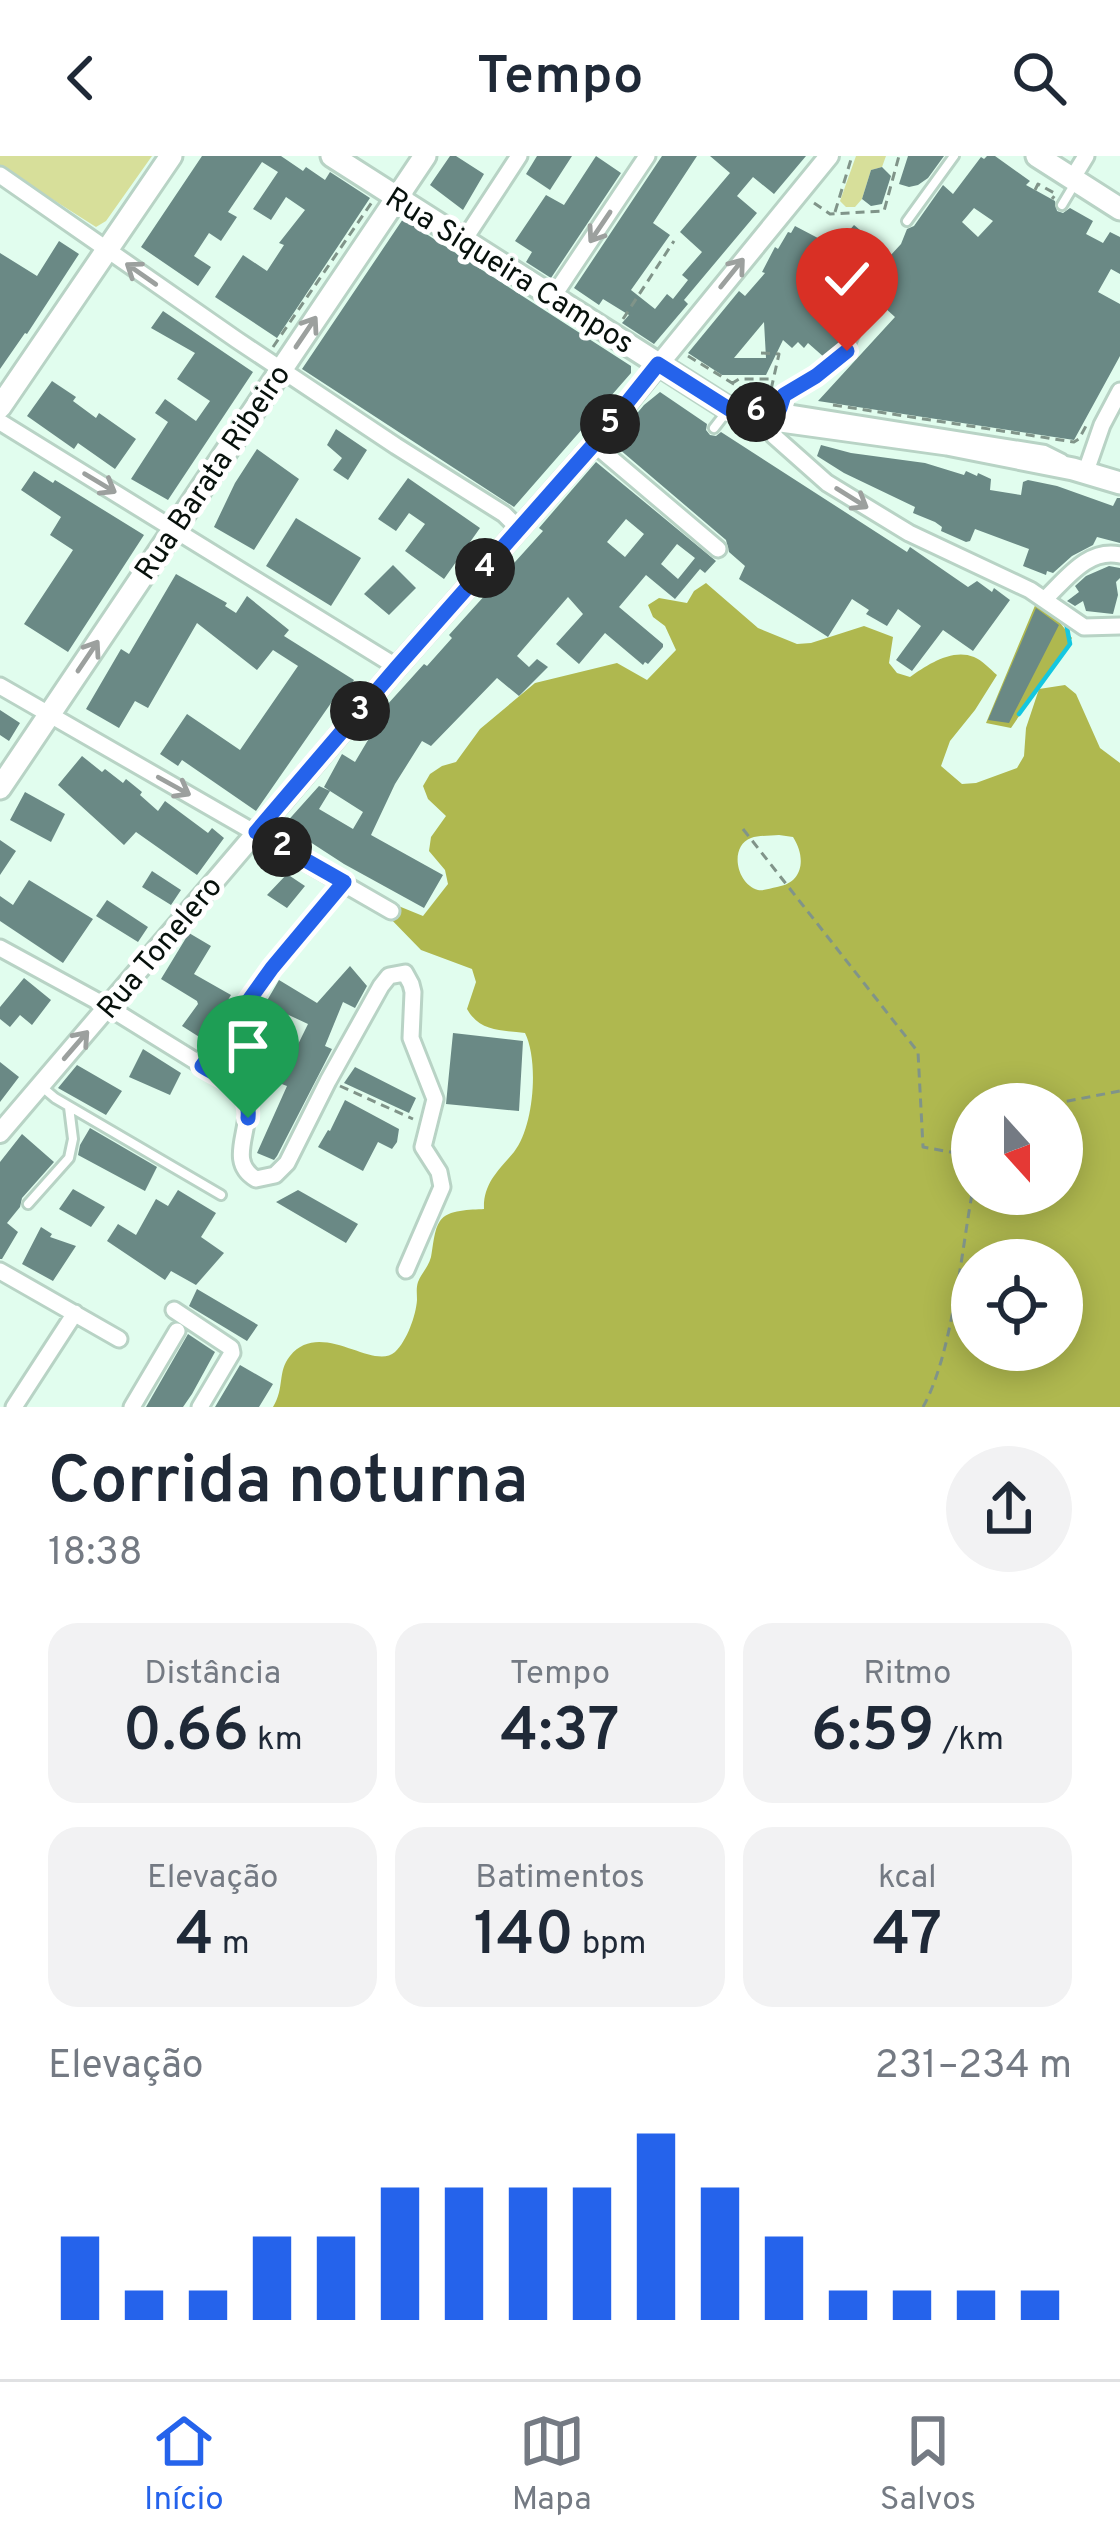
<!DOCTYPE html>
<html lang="pt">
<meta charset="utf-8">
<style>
body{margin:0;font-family:Overpass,sans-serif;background:#f2f2f3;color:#1f2937;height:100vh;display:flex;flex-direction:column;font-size:45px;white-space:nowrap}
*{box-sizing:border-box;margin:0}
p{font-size:39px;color:#747a83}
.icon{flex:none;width:66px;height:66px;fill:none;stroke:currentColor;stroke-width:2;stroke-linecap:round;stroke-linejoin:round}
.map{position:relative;height:1251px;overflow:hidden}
.side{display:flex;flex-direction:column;background:#fff;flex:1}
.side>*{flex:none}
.needle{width:78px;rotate:159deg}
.tools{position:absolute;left:951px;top:927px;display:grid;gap:24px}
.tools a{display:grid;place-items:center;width:132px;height:132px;border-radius:50%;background:#fff;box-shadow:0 6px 30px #0003;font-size:60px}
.pin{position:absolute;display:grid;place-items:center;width:102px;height:102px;color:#fff;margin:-123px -51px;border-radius:50% 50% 50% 0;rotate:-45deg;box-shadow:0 0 12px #0007}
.pin .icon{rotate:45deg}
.km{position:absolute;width:60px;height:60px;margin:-30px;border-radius:50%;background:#222;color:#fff;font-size:33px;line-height:60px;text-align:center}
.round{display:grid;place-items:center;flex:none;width:126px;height:126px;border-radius:63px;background:#f2f2f3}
.summary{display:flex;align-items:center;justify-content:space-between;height:204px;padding:0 48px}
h1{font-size:66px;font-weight:600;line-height:90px}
.stats{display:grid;grid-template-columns:repeat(3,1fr);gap:18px;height:204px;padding:12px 48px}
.stats div{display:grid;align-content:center;border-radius:30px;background:#f2f2f3;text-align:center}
.stats b{font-size:60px;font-weight:600}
.stats small{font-size:33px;font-weight:400}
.stats p{font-size:33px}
.chart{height:336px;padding:24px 48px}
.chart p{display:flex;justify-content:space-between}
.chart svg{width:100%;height:216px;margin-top:12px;stroke:#2563eb;stroke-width:6}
header{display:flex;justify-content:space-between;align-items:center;height:156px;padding:0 48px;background:#fff;font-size:54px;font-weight:600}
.dock{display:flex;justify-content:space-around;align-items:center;height:168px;border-top:3px solid #e0e1e3;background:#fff;font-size:33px;color:#747a83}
.dock a{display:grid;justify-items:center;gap:6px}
.dock .selected{color:#2563eb}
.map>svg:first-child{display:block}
.green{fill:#d7df9a}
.forest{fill:#afb84f;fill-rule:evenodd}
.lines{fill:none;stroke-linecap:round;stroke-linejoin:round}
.stream{stroke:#14c7e0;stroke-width:4.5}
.building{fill:#6a8985;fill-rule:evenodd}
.service-casing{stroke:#b8d3c5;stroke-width:14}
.minor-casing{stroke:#b8d3c5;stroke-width:21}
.tertiary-casing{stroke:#b8d3c5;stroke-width:24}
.secondary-casing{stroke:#b8d3c5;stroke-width:27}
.path{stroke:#809489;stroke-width:3;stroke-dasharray:9 6;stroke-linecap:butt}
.service{stroke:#fff;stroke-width:8}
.minor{stroke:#fff;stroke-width:15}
.tertiary{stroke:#fff;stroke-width:18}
.secondary{stroke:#fff;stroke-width:21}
.oneway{stroke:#9ca09e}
.route-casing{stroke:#fff;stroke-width:24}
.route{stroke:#2563eb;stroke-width:15}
.labels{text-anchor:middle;stroke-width:10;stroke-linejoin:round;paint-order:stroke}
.street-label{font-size:30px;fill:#07110c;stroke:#fff}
</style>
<header><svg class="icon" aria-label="back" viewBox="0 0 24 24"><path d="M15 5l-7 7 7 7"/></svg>Tempo<svg class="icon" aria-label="search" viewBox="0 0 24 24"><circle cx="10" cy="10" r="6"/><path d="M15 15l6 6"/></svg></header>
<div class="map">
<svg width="1120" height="1251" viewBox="0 0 1120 1251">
<rect width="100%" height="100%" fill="#e1fdee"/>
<path class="green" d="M0,0H152L106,65L96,71L0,10Z
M856,0H886L882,11L871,14L862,43L855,51H846L840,45Z"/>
<path class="forest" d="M706,427L758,472L797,488L811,487L864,470L893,481L889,507L897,517L910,521C927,509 952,492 974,501C982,504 990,513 997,519L975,554L950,585L941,610L962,628L976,627L1017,612L1024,600L1026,572L1039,533L1065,529L1076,538L1100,592L1120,607V1251H273C285,1232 277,1216 290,1200C321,1162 373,1216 395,1196C407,1185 416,1159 417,1144C417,1138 416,1132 418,1126C422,1116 428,1112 431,1101C433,1091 434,1073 440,1065C448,1053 471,1054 484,1053C483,1027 499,1014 514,996C534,971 539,905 525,877C501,874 480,876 467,853L476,826L472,813L421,794L384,756L396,749L423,760L448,728L445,714L429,695L431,681L446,660L428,643L423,630L430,618L442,610L456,606L480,573L535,527L617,507L647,524L676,494L665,470L653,461L648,449L659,442L687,447L694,435ZM779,679L793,681C806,701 804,727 777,731C771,732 764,735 758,734C736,728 729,690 751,682C759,679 771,680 779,679ZM972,948H1062V1038H972ZM972,1104H1062V1194H972Z
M1039,440L1072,482L1011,572L986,567Z"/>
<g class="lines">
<path class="stream" d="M1019,558L1070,488L1065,461"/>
</g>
<path class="building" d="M202,0H281L303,15L306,11L325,24L330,16L370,42L277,182L215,141L243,99L267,115L284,89L279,87L305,54L286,41L271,64L253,53L278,16L262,6L228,56L237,61L221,85L209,77L194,100L211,111L198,130L141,91Z
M450,0H456L484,18L463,54L430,29Z
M537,0H572L550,34L526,18Z
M596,0L621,17L551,122L526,106L532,96L515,85L546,39L564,49Z
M662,0H697L653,67L670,79L631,134L655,153L667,138L673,143L688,124L682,119L702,96L680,76L730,17L710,0H806L774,38L753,21L737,40L757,57L684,144L688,148L654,188L622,167L629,159L603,143L599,149L574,132Z
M908,0H944L928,22L918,29L909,31L899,28Z
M987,0H995L1030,25L1026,29L1055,45L1057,55L1063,57L1070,52L1093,65L1086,78L1103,87L1110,76L1120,81V118L1111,113L1098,136L1120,148V200L1074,284L818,245L895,161L874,142L866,140L843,166L849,171L843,183L825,202L808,187L804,192L798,186L792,192L783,184L766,219H722L688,197L739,135L745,140L765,117L762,116L775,91L778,93L788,76L791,77L795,70L835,91L854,69L879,90L862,108L883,126L890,100L901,88L907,73L914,70L943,29L953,38L981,1L984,3ZM974,52L993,65L978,81L962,66ZM764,166L766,202H734Z
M882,11L891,20L882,48L871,50L862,43L871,14Z
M403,63L631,210V217L514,351L302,213Z
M59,85L79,98L27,178L25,177L0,213V97L37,120Z
M163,155L253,216L168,344L131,323L168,266L155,257L165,243L196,265L210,245L177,223L195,197L151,172Z
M52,225L76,241L73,245L96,262L99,257L136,283L115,313L78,287L74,293L27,260Z
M660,236L707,268L706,274L710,279L716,280L721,276L907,396L910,391L968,431L977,425L992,436L994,432L1010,444L973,495L943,474L912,515L896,504L921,470L898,453L887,470L866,458L869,454L852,443L828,481L739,423L745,410L729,396L726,384L612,287L644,249Z
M336,273L367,294L348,324L333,314L342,302L327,289Z
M821,289L851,297L925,307L964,319L966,315L977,320L978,317L991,323L990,334L1021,339L1023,326L1028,324L1057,330L1113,350L1117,342H1120V387L1097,381L1093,389L1072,400L1053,417L1047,415L1046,419L1023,410L1029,393L975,373L970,385L966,386L941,375L942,371L935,366L913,357L915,351L844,317L817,300Z
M257,293L299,323L254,394L214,371L235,327Z
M596,306L716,405L705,417L700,413L675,443L646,419L619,451L663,488V491L648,508L645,506L643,509L605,477L579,508L556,488L583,458L568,441L517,500L529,511L537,503L548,511L519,540L497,522L431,590L422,585L395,628L371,679L443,719L424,752L344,708L284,669L319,630L330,635L324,631L342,598L355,606L381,562L377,560L424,508L427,510L452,482L449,479L543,375L539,372ZM626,363L644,378L625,401L607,386ZM677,388L695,402L678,423L661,408ZM330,635L363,656L353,673L319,653Z
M34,315L53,327L55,324L144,379L68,496L24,468L73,394L50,379L61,361L21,334Z
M408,322L480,372L444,423L405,395L425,368L409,357L396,375L378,363Z
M296,362L361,402L331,450L266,410Z
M393,409L416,432L389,459L364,438Z
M1109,410L1120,412V422L1116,426L1118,439L1113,458L1086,455L1083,445L1075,450L1067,445L1079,436L1075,430L1086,420Z
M176,418L227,447L225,450L236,457L247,440L289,474L284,480L354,524L344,540L338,537L256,655L182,604L178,610L160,598L187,558L240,594L298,510L273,494L257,514L197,467L148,552L135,545L119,572L86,553L121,493L129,498Z
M1036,452L1059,469L1009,567L988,564Z
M0,554L20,567L9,585L0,579Z
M82,600L102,616L105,613L123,627L126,623L142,636L140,639L158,655L165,645L208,677L212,672L224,682L197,719L136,676L124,689L58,629Z
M25,636L65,658L51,686L10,664Z
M0,684L16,695L0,719Z
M152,715L181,734L171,749L142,731Z
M287,718L305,730L287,752L267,739Z
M29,724L93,763L63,807L0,765V740L13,749Z
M107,744L148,771L138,786L96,760Z
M189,777L211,790L194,818L231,839L204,884L182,870L198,848L197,845L161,823Z
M350,810L367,830L355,852L343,846L325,890L332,893L277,1000L274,1004L257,997L287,930L279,927L308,868L265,848L279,824L317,847Z
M24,822L51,844L32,869L20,859L10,871L0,863V851Z
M453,877L523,885L519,955L446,948Z
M143,893L181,917L170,939L129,921Z
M0,906L19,921L0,946Z
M77,909L122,935L106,959L58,932Z
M355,911L416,942L409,957L344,927Z
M345,944L399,973L397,986L392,993L378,986L363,1015L318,991L328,974L330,975Z
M90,972L157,1011L145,1035L78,999L80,989Z
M22,978L54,1006L22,1042L20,1051L7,1067L18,1076L2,1103H0V1006Z
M73,1033L105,1051L91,1071L59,1053Z
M178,1034L216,1057L201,1081L224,1097L196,1129L171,1115L165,1124L107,1085L118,1068L136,1079L156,1043L168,1050Z
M298,1034L358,1068L346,1087L276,1046Z
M41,1071L52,1078L50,1081L76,1090L53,1125L22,1108Z
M197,1133L258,1169L247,1185L189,1150Z
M188,1178L215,1196L192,1238L183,1251H146Z
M240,1209L273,1228L259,1251H215Z"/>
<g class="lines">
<g class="service-casing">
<path id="service" d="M1062,49L1074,29
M907,65L954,0
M780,252L784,239L816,221L847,195L867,150
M761,254L768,251L780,252L1045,294L1063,303
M714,272L728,254
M42,931L55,942L221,1039
M28,1048L69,1002L73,983L69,951"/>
</g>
<g class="minor-casing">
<path id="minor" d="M0,19L237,184L396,290L504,358L519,373
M1072,23L1086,0
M464,84L519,0
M552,142L647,0
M774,264V280L827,327L909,377L1030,434L1084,471L1120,470
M0,266L397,511
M594,288L718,393
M1086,315L1102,269L1120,235
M1045,443C1067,422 1088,392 1120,399
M0,530L391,755
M0,792L108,851L242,934C260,966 222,1003 256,1023L275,1019L287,1007L328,925L381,830L389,820L405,817L411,828L413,836L411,882L435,943L423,991L439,1016L442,1031L406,1114
M202,911L272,812L344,726
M0,1115L119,1183
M174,1154L231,1192L232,1197L200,1251
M14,1251L75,1157
M132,1251L177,1175"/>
</g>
<g class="tertiary-casing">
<path id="tertiary" d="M0,977L397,511L594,288L829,0"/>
</g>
<g class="secondary-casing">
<path id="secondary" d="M332,0L729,253L774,264L947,288L1073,313L1120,327
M1037,0L1120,53
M0,251L171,0
M0,632L425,0"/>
</g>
<path class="path" d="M1035,34L1038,28L1056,38L1052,43
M814,47L830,58L884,55L899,0
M835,56L852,0
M623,163L674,85
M273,191L372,46
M761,197L779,198L770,238
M688,200L742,233L771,240
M731,228L739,223H772
M833,249L1074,286L1079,283L1087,268
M743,673L918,896L923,991L972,1000
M340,930L413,963
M1052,948L1120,935
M923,1251C952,1199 961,1099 972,1038"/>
<use href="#service" class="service"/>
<use href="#minor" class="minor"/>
<use href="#tertiary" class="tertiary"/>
<use href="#secondary" class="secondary"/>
</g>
<defs><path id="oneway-shaft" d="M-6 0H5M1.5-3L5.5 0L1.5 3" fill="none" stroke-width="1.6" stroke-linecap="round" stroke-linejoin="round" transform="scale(3)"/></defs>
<g class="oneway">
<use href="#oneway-shaft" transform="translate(600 71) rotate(124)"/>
<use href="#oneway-shaft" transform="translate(732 117) rotate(-51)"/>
<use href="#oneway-shaft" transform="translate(141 118) rotate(-145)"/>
<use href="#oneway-shaft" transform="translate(306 176) rotate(-56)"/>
<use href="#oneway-shaft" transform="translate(100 327) rotate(31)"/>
<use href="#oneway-shaft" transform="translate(852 342) rotate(32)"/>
<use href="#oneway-shaft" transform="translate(88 500) rotate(-56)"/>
<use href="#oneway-shaft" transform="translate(174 630) rotate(29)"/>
<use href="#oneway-shaft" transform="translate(76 889) rotate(-49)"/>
</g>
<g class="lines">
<g class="route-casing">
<path id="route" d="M248,962C251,930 226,925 202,910L272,812L344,726L256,676L397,511L594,288L658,208L729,253L751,260L764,252H780L784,239L816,220L847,195"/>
</g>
<use href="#route" class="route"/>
</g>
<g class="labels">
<g class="street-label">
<text transform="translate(510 114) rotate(32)" y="10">Rua Siqueira Campos</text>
<text transform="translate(212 316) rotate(-56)" y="10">Rua Barata Ribeiro</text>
<text transform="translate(159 791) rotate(-50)" y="10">Rua Tonelero</text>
</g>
</g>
</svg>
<div class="tools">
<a><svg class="needle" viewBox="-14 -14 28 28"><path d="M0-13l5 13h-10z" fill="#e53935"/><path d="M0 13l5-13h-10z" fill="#747a83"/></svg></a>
<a><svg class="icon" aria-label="locate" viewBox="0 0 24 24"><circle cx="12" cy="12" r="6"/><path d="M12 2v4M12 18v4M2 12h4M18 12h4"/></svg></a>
</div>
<div class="pin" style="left:248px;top:962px;background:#1e9e55"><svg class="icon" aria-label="arrive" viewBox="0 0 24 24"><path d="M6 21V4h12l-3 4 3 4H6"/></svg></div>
<div class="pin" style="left:847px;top:195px;background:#d93025"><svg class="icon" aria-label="check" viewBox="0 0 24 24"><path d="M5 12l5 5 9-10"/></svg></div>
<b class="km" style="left:282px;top:691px">2</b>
<b class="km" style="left:360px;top:555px">3</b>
<b class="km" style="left:485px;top:412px">4</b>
<b class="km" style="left:610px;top:268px">5</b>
<b class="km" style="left:756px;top:256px">6</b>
</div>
<section class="side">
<div class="summary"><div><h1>Corrida noturna</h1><p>18:38</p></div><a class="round"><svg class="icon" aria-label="share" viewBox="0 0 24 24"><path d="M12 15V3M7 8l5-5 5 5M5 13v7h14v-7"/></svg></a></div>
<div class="stats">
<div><p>Distância</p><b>0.66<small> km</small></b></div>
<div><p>Tempo</p><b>4:37</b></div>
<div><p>Ritmo</p><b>6:59<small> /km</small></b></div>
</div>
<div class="stats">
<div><p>Elevação</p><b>4<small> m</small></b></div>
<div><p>Batimentos</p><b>140<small> bpm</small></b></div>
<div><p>kcal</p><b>47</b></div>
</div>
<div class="chart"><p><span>Elevação</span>231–234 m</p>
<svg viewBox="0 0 160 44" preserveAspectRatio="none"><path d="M5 44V27M15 44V38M25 44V38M35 44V27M45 44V27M55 44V17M65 44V17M75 44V17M85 44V17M95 44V6M105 44V17M115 44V27M125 44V38M135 44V38M145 44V38M155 44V38"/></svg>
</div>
</section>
<nav class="dock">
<a class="selected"><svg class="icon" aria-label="home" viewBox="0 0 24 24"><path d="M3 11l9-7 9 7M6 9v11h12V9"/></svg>Início</a>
<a><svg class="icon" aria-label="map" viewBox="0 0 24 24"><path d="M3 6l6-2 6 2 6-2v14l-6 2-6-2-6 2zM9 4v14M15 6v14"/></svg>Mapa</a>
<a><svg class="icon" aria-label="saved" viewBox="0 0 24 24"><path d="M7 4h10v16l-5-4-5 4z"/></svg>Salvos</a>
</nav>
